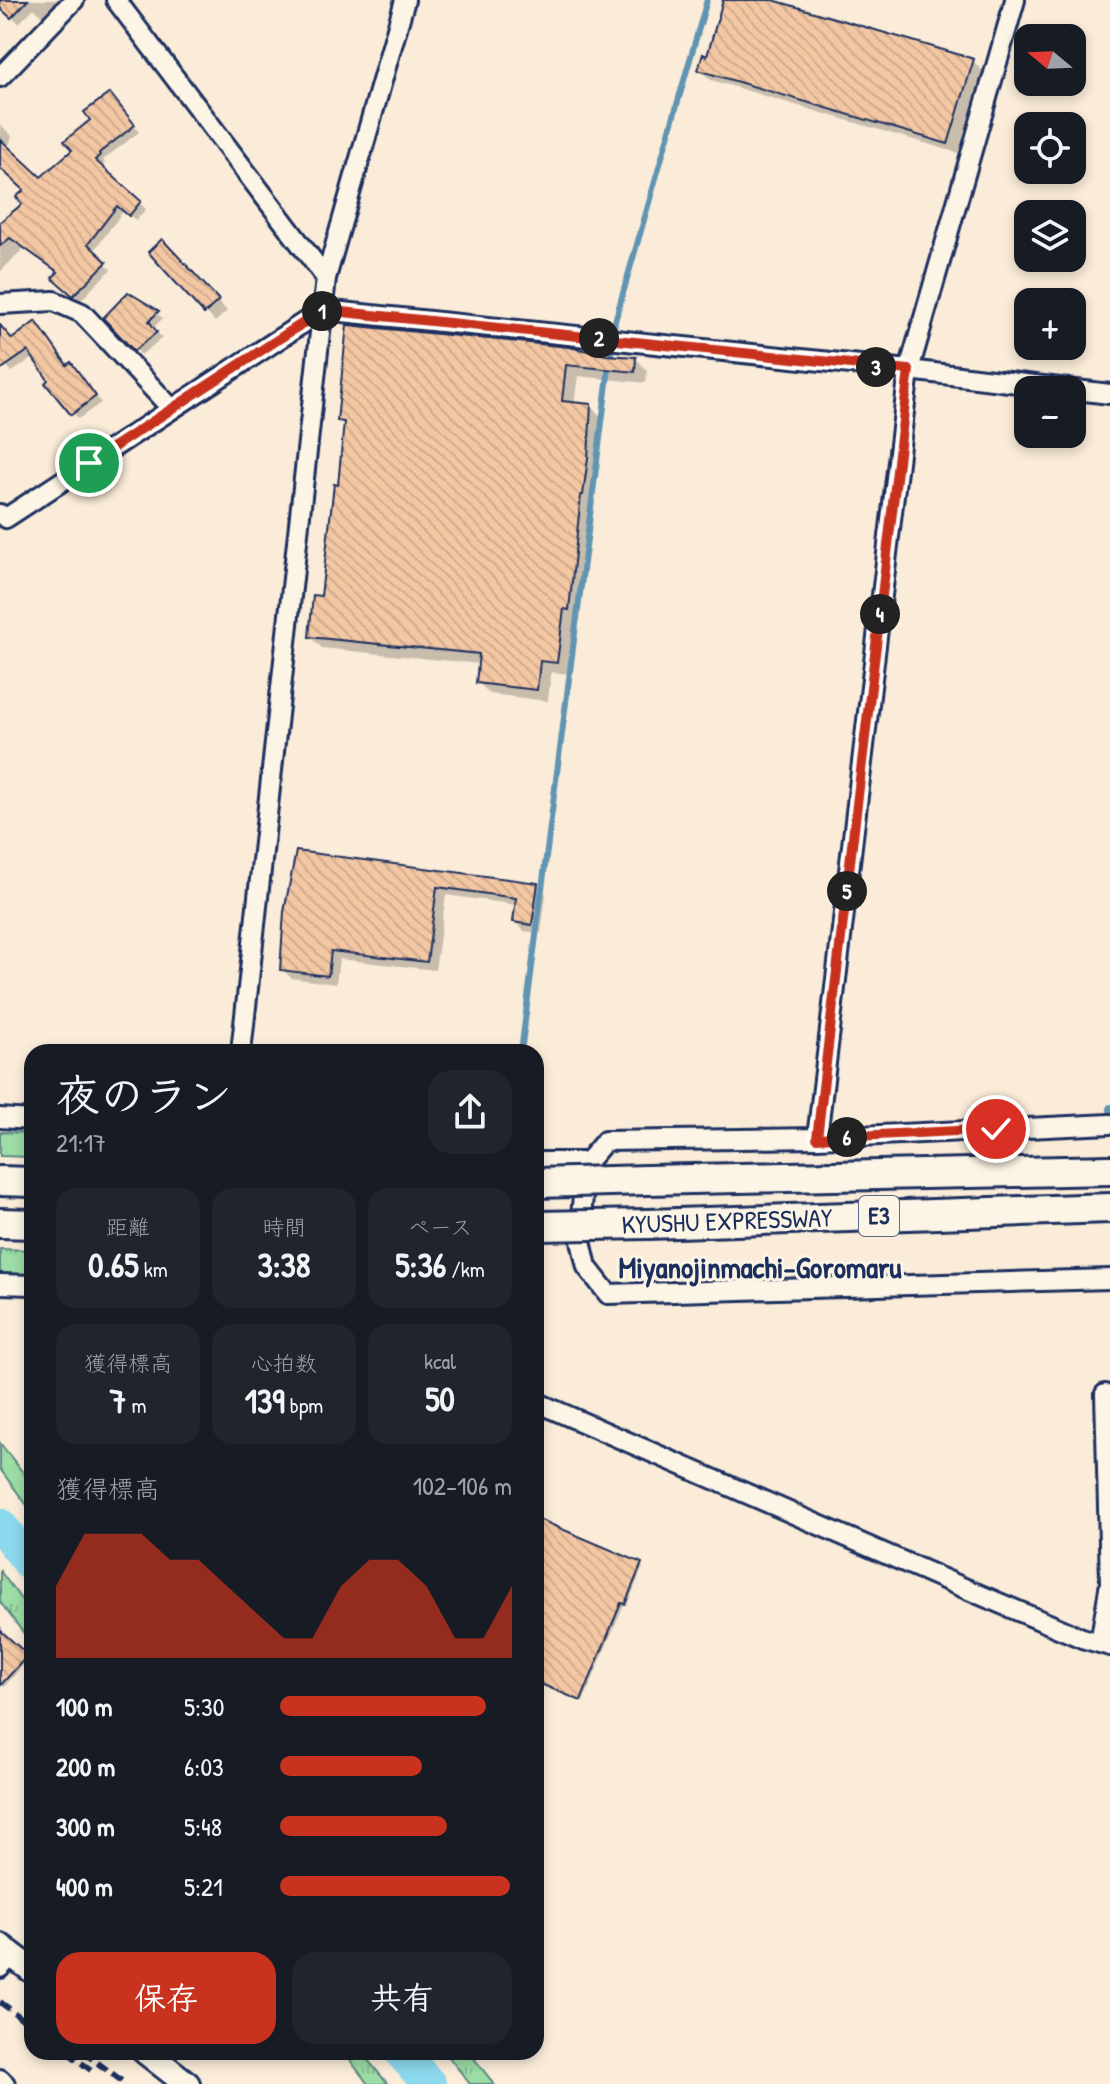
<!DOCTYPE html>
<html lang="ja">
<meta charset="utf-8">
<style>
body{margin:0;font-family:"Patrick Hand","Klee One",sans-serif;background:#20242c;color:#f1f3f6;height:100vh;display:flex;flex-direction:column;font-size:30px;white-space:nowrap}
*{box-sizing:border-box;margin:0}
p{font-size:26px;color:#9ea1a6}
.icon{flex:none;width:44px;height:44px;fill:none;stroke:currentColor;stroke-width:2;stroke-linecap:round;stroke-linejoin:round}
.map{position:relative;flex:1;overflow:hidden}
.drawer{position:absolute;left:24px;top:1044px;width:520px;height:1016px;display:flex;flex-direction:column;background:#171b24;border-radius:24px;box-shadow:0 4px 12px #0003}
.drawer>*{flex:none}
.needle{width:52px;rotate:289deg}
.controls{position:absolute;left:1014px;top:24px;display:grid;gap:16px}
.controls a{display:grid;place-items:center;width:72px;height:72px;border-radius:16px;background:#171b24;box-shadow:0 4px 12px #0003;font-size:40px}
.pin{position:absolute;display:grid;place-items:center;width:68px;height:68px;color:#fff;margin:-34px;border:4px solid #fff;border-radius:50%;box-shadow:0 2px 8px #0007}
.km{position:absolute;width:40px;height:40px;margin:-20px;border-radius:50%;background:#222;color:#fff;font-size:22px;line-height:40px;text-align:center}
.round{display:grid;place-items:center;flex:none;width:84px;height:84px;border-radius:24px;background:#20242c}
.headline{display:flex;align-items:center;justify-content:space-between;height:136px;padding:0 32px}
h1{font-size:44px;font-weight:700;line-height:60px}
.metrics{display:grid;grid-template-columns:repeat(3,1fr);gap:12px;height:136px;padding:8px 32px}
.metrics div{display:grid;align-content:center;border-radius:20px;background:#20242c;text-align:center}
.metrics b{font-size:34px;font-weight:700}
.metrics small{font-size:22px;font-weight:400}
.metrics p{font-size:22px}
.chart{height:224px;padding:16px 32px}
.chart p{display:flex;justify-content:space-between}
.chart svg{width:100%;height:144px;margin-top:8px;fill:#c8321e;opacity:.7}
.action{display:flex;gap:16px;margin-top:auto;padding:16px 32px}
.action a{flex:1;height:92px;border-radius:24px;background:#c8321e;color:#fff;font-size:32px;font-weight:700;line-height:92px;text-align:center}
.action a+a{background:#20242c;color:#f1f3f6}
ul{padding:0 32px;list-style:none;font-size:26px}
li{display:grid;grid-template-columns:128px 96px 1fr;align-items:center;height:60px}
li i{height:20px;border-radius:10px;background:#c8321e}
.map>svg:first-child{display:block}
.grass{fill:url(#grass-tufts);stroke:#5c8682;stroke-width:2}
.shadow{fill:#0003}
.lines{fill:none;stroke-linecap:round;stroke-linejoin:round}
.stream{stroke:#5f94b3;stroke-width:6}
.river{stroke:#8cd8ec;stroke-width:34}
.building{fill:url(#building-back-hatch);stroke:#1b2f5e;stroke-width:2}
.minor-casing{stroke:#1b2f5e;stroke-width:24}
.major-casing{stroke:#1b2f5e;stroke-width:30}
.highway-casing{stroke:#1b2f5e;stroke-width:34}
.minor{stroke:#fcf5e5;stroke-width:18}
.major{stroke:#fcf5e5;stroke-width:24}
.highway{stroke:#fcf5e5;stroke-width:28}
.rail{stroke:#1b2f5e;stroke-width:6;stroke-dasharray:12 6;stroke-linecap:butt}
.highway-bridge-casing{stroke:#1b2f5e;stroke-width:34;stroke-linecap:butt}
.highway-bridge{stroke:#fcf5e5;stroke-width:28}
.route-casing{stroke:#fff;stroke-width:16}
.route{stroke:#c8321e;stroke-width:10}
.labels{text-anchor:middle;stroke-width:6;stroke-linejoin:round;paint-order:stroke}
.shield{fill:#fcf5e5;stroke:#5e6a86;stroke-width:2}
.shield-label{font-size:24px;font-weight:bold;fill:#1b2f5e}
.street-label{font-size:26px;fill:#1b2f5e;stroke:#fcf5e5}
.quarter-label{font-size:30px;font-weight:bold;fill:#1b2f5e;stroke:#fcf5e5}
</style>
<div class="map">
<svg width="1110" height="2084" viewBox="0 0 1110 2084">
<defs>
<pattern id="grass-tufts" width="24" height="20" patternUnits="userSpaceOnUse" patternTransform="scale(2)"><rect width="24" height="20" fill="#9cdda6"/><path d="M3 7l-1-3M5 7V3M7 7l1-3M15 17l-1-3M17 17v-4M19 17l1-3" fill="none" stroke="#86be91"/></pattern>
<pattern id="building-back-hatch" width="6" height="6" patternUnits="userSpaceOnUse" patternTransform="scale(2)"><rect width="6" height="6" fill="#f3c7a2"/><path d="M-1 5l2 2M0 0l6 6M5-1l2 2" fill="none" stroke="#d0ab8e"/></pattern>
</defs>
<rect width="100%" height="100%" fill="#faecd8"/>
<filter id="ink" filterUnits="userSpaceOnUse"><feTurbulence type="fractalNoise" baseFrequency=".0125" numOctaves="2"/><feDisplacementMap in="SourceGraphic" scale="16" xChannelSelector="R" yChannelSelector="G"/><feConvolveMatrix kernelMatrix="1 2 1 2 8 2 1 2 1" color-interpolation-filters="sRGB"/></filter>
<g filter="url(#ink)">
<path class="grass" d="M0,1132L32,1133V1157L0,1156Z
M0,1249L32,1250V1275L0,1274Z
M0,1443L32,1484V1512L0,1469Z
M0,1571L32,1614V1644L0,1602Z
M344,2052H361L388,2084H368Z
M445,2052H469L494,2084H470Z"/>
<path class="shadow" d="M0,0H68L47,21L34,8L19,23L0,6Z
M725,0H766L973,61L983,71L958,153L711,80L700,70L709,58Z
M116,102L139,132L103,160L105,163L100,167L146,209L136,221L124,210L93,252L111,269L80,301L60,284L59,273L24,248L0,272V225L25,204L27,191L0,167V124L12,136L8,149L41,180L75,150Z
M171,250L227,311L215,322L150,252Z
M128,295L163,318L153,328L162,338L141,355L106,318Z
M349,327L636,359L647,370L646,383L578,376L574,404L590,406L602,417L598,471L594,506L592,505L580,621L575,620L569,674L551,672L548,701L490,694L478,682L480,664L322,648L311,637L323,598L340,487L345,426L339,420Z
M42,329L68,367L76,370L101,403L78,419L34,357L12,372L0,357V337L12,341Z
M298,853L537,885L546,894L541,933L524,931L515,922L517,905L446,895L435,970L339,959L336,984L291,978L282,969Z
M536,1520L643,1567L627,1605L624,1604L583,1702L536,1682Z
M0,1625L3,1628L0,1632L29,1658L4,1687L0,1684Z"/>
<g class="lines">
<path class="stream" d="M521,1052L615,321L707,0
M1110,1110V1107"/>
<path class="river" d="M0,1525L32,1566
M401,2052L429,2084"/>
</g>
<path class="building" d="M0,0H28L11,18L0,8Z
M723,0H773L974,59L948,144L698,70L703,54L707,56Z
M110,93L135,125L99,153L100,155L95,160L141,201L129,216L117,206L88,244L107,262L73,296L52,278L58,272L10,238L0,246V222L22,204L16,197L24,190L0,168V139L41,177L72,150L64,141L90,120L84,112Z
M162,239L219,300L204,314L148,252Z
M128,292L159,311L149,321L157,332L134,351L103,318Z
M36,321L67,365L71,362L96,396L71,415L45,383L48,380L28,351L0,370V325L12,339Z
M347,325L569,347L606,355L636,357L635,372L566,365L562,401L591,404L588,458L583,495H581L569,610L564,609L557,663L540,661L537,690L476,683L479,654L309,637L313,595L321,596L334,484L338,485L344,422L337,421Z
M296,851L538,883L532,925L513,922L516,898L437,887L427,962L331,951L328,976L280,970L284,912Z
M536,1518L642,1563L625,1604L621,1603L581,1701L536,1682Z
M0,1630L28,1655L0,1686Z"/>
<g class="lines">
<g class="minor-casing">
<path id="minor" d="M116,0L326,278
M0,77L74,0
M0,304L54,301L82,313L172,409
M0,514L6,518L323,310L909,370L1110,394
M241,1052L326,278L405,0
M0,1118L32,1120
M1110,1124L817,1138L605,1141L587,1162L579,1232L587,1267L608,1294L1110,1279
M817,1138L909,370L1015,0
M536,1162H587
M0,1284L32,1285
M1105,1394L1110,1582
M536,1402L971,1591L1082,1638L1110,1646
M1110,1583L1102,1631L1110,1644
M0,1968L12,1956
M0,2079L5,2084"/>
</g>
<g class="major-casing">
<path id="major" d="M0,1946L32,1970
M146,2052L187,2084"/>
</g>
<g class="highway-casing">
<path id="highway" d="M647,1180L1110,1170
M0,1181L32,1182
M0,1223L32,1224
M648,1224L1110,1208"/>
</g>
<use href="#minor" class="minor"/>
<use href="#major" class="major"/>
<use href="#highway" class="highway"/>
<path class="rail" d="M0,2002L32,2026
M67,2052L91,2070
M83,2052L126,2084"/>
<g class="highway-bridge-casing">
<path id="highway-bridge" d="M536,1183L647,1180
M536,1226L648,1224"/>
</g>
<use href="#highway-bridge" class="highway-bridge"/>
</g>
</g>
<g class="lines" filter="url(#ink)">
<g class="route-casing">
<path id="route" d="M89,463L323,310L909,370L817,1138L996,1129"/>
</g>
<use href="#route" class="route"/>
</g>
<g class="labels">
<rect class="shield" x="859" y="1196" width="40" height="40" rx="6"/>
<g class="shield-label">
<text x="879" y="1224">E3</text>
</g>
<g class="street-label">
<text transform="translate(727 1221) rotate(-2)" y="9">KYUSHU EXPRESSWAY</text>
</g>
<g class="quarter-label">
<text x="760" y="1278">Miyanojinmachi-Goromaru</text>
</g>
</g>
</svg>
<div class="controls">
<a><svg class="needle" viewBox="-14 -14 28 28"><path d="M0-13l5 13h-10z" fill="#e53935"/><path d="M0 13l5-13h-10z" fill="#9ea1a6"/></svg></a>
<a><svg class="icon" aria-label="locate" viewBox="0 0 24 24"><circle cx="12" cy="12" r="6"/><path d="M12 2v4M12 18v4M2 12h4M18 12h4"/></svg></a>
<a><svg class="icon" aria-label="layers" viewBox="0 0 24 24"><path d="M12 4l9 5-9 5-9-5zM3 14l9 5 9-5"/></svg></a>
<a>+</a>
<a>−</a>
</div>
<div class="pin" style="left:89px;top:463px;background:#1e9e55"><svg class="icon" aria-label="arrive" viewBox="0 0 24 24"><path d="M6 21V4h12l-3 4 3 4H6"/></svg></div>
<div class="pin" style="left:996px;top:1129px;background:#d93025"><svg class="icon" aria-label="check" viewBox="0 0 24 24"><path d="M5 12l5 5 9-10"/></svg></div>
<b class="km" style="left:322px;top:311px">1</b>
<b class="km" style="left:599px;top:338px">2</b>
<b class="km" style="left:876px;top:367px">3</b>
<b class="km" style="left:880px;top:614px">4</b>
<b class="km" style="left:847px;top:891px">5</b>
<b class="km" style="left:847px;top:1137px">6</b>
<section class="drawer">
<div class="headline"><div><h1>夜のラン</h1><p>21:17</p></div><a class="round"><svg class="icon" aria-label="share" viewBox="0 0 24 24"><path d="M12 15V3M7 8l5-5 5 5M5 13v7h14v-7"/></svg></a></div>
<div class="metrics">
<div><p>距離</p><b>0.65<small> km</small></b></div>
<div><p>時間</p><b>3:38</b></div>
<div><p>ペース</p><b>5:36<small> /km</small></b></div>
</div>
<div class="metrics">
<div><p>獲得標高</p><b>7<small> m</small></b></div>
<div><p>心拍数</p><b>139<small> bpm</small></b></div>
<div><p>kcal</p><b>50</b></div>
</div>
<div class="chart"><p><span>獲得標高</span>102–106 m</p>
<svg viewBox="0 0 160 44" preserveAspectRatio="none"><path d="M0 44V22L10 6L20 6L30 6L40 14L50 14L60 22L70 30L80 38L90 38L100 22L110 14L120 14L130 22L140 38L150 38L160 22V44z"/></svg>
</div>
<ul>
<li><b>100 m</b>5:30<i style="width:89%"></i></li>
<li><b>200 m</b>6:03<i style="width:61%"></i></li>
<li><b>300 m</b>5:48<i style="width:72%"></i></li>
<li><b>400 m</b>5:21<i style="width:99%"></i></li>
</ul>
<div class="action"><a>保存</a><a>共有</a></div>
</section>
</div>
